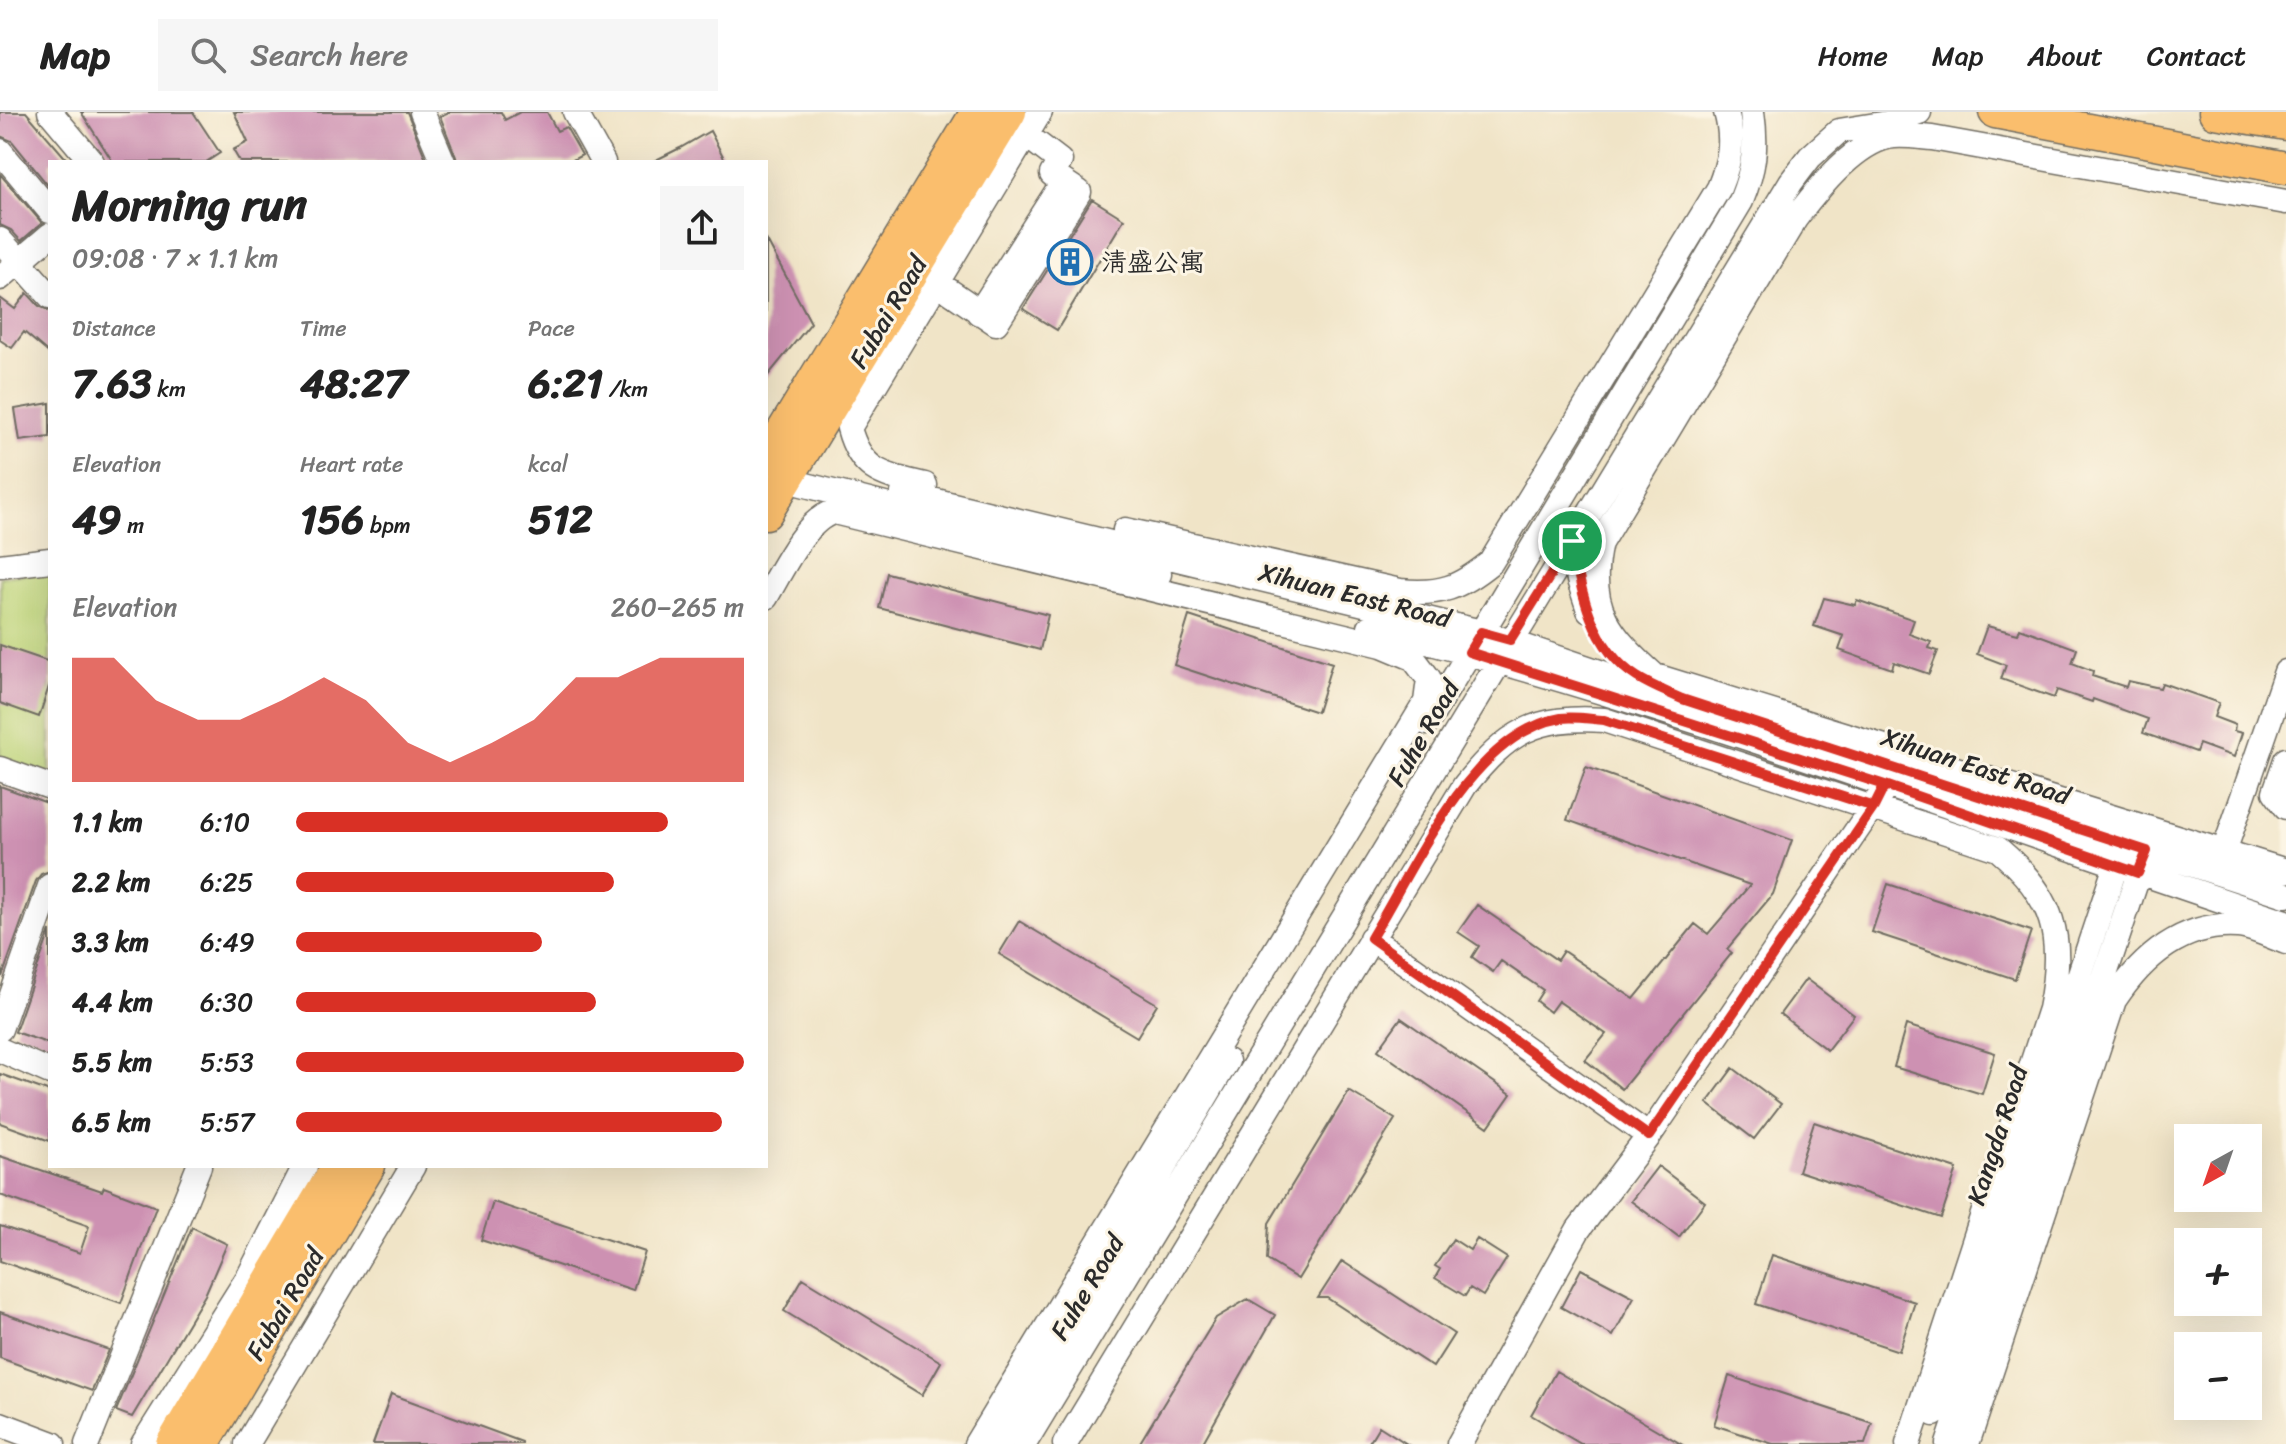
<!DOCTYPE html>
<meta charset="utf-8">
<style>
body{margin:0;font-family:Sriracha,"LXGW WenKai TC",sans-serif;background:#f6f6f6;color:#222;height:100vh;display:flex;flex-direction:column;font-size:30px;white-space:nowrap}
*{box-sizing:border-box;margin:0}
p{font-size:26px;color:#767676}
.icon{flex:none;width:44px;height:44px;fill:none;stroke:currentColor;stroke-width:2;stroke-linecap:round;stroke-linejoin:round}
.map{position:relative;flex:1;overflow:hidden}
.side{position:absolute;left:48px;top:48px;width:720px;height:1008px;display:flex;flex-direction:column;background:#fff;border-radius:0px;box-shadow:0 8px 32px #0002}
.side>*{flex:none}
.needle{width:52px;rotate:220deg}
.controls{position:absolute;left:2174px;top:1012px;display:grid;gap:16px}
.controls a{display:grid;place-items:center;width:88px;height:88px;border-radius:0px;background:#fff;box-shadow:0 8px 32px #0002;font-size:40px}
.pin{position:absolute;display:grid;place-items:center;width:68px;height:68px;color:#fff;margin:-34px;border:4px solid #fff;border-radius:50%;box-shadow:0 2px 8px #0007}
.round{display:grid;place-items:center;flex:none;width:84px;height:84px;border-radius:0px;background:#f6f6f6}
.overview{display:flex;align-items:center;justify-content:space-between;height:136px;padding:0 24px}
h1{font-size:44px;font-weight:700;line-height:60px}
.metrics{display:grid;grid-template-columns:repeat(3,1fr);gap:12px;height:136px;padding:8px 24px}
.metrics div{display:grid;align-content:center}
.metrics b{font-size:40px;font-weight:700}
.metrics small{font-size:22px;font-weight:400}
.metrics p{font-size:22px}
.chart{height:224px;padding:16px 24px}
.chart p{display:flex;justify-content:space-between}
.chart svg{width:100%;height:144px;margin-top:8px;fill:#d93025;opacity:.7}
ul{padding:0 24px;list-style:none;font-size:26px}
li{display:grid;grid-template-columns:128px 96px 1fr;align-items:center;height:60px}
li i{height:20px;border-radius:10px;background:#d93025}
header{display:flex;align-items:center;gap:48px;box-sizing:border-box;height:112px;padding:0 40px;background:#fff;border-bottom:2px solid #e0e0e0}
header strong{font-size:38px}
nav{display:flex;gap:44px;margin-inline-start:auto;font-size:28px}
.search{width:560px;height:72px;background:#f6f6f6;display:flex;align-items:center;gap:20px;box-sizing:border-box;padding:0 28px;border-radius:0px;color:#767676;font-size:30px}
.map>svg:first-child{display:block}
.green{fill:#bcd377;stroke:#747f51;stroke-width:2}
.building{fill:#cd91b2}
.lines{fill:none;stroke-linecap:round;stroke-linejoin:round}
.minor-casing{stroke:#706c62;stroke-width:27}
.major-casing{stroke:#706c62;stroke-width:35}
.minor{stroke:#fff;stroke-width:24}
.major{stroke:#fabe6d;stroke-width:32}
.route-casing{stroke:#fff;stroke-width:16}
.route{stroke:#d93025;stroke-width:10}
.labels{text-anchor:middle;stroke-width:6;stroke-linejoin:round;paint-order:stroke}
.poi-label{font-size:26px;fill:#2b2b2b;stroke:#fcf5e5;text-anchor:start}
.street-label{font-size:26px;fill:#2b2b2b;stroke:#fcf5e5}
</style>
<header>
<strong>Map</strong>
<div class="search"><svg class="icon" aria-label="search" viewBox="0 0 24 24"><circle cx="10" cy="10" r="6"/><path d="M15 15l6 6"/></svg>Search here</div>
<nav><a>Home</a><a>Map</a><a>About</a><a>Contact</a></nav>
</header>
<div class="map">
<svg width="2286" height="1332" viewBox="0 0 2286 1332">
<rect width="100%" height="100%" fill="#fcf5e5"/>
<filter id="ink" filterUnits="userSpaceOnUse"><feTurbulence type="fractalNoise" baseFrequency=".0125" numOctaves="2"/><feDisplacementMap in="SourceGraphic" scale="16" xChannelSelector="R" yChannelSelector="G"/><feConvolveMatrix kernelMatrix="1 2 1 2 8 2 1 2 1" color-interpolation-filters="sRGB"/></filter>
<filter id="wash" filterUnits="userSpaceOnUse"><feTurbulence type="fractalNoise" baseFrequency=".006" numOctaves="4" result="noise"/><feDisplacementMap in="SourceGraphic" scale="32" xChannelSelector="R" yChannelSelector="G"/><feGaussianBlur stdDeviation="1.8" result="paint"/><feColorMatrix in="noise" values="0 0 0 0 0 0 0 0 0 0 0 0 0 0 0 0 0 1.4 0 .05"/><feComposite in="paint" operator="in"/></filter>
<g filter="url(#wash)">
<rect width="100%" height="100%" fill="#f0e4c7"/>
<path class="green" d="M50,459V667L0,648V465Z"/>
<g id="blocks">
<path class="building" d="M0,0H26L69,50H50V76L12,29L0,24Z
M81,0H193L220,41L206,50H113Z
M234,0H407L427,50H240L233,38L248,30Z
M449,0H501L505,8L520,0H547L557,19L566,15L582,43L569,50H458L440,4Z
M710,19L726,50H652L680,36Z
M0,62L42,111L21,129L11,118L0,113Z
M1092,87L1124,107L1057,218L1023,197Z
M766,127L811,211L766,266Z
M27,181L39,194L50,199V242L24,220L12,236L0,228V186L15,197Z
M50,291V325L20,329L15,297Z
M887,461L1048,503L1040,538L879,496Z
M1824,486L1855,493L1857,488L1914,508L1909,522L1931,530L1929,536L1938,539L1929,562L1894,550L1892,557L1839,538L1844,524L1814,514Z
M1189,504L1332,551L1317,600L1174,553Z
M1987,514L2018,522L2020,516L2077,537L2072,551L2093,559L2092,564L2126,575L2128,569L2160,576L2162,571L2219,591L2214,605L2235,613L2234,619L2242,621L2234,645L2199,632L2196,640L2143,621L2148,607L2093,587L2092,590L2057,578L2054,586L2001,567L2006,553L1977,542Z
M0,533L50,550V571L39,605L0,591Z
M1586,655L1792,728L1773,782L1727,837L1732,841L1622,977L1585,948L1606,922L1558,889L1550,900L1536,889L1543,878L1501,849L1493,860L1472,845L1479,834L1458,820L1477,793L1557,848L1563,839L1634,887L1695,812L1708,822L1750,773L1567,708Z
M0,674L50,692V759L41,762L36,769L2,865Z
M1888,772L2031,819L2015,867L1872,820Z
M1019,809L1157,892L1137,925L999,842Z
M50,819V932L15,920Z
M1806,867L1854,903L1827,938L1780,902Z
M1401,906L1511,982L1488,1015L1378,938Z
M1906,913L1995,941L1982,982L1894,955Z
M1733,956L1781,992L1754,1027L1707,991Z
M0,962L50,980V1029L0,1011Z
M1349,979L1395,1007L1298,1167L1267,1148L1269,1111Z
M1814,1010L1957,1057L1941,1106L1798,1059Z
M0,1044L102,1079L104,1075L156,1095L121,1191L0,1149V1114L80,1141L89,1114L0,1083Z
M1658,1054L1705,1090L1679,1125L1631,1089Z
M493,1090L645,1140L633,1178L481,1128Z
M192,1115L227,1132L205,1183L132,1305L116,1299Z
M1453,1127L1470,1138L1477,1127L1507,1146L1483,1184L1470,1176L1465,1184L1435,1166L1440,1157L1435,1154Z
M1772,1143L1915,1190L1899,1239L1756,1192Z
M1342,1149L1454,1222L1433,1255L1327,1186H1318Z
M1581,1157L1634,1185L1613,1224L1561,1195Z
M803,1166L941,1250L922,1283L784,1199Z
M1248,1187L1275,1203L1202,1332H1139L1216,1206Z
M0,1200L109,1238L92,1279L0,1246Z
M1556,1259L1681,1332H1581L1531,1303Z
M1729,1264L1872,1311L1865,1332H1773L1714,1313Z
M391,1282L522,1330V1332H373Z
M1379,1314L1407,1332H1368Z"/>
</g>
</g>
<g filter="url(#ink)">
<use href="#blocks" fill-opacity="0" stroke="#706c62" stroke-width="2"/>
<g class="lines">
<g class="minor-casing">
<path id="minor" d="M50,0L92,50
M422,0L443,50
M575,0L603,50
M0,39L50,99
M2286,90L1932,26C1920,25 1906,23 1894,24C1857,27 1816,79 1795,107L1600,431C1585,495 1610,524 1655,564L2286,759
M0,128L50,184
M0,166L50,123
M936,170L996,211L1079,80L1052,62L1060,49L1026,23
M979,201L1063,70
M766,363L1159,462
M925,373C884,363 861,361 849,316L1040,0
M903,381L1481,520L1671,584
M1125,418L1400,479C1441,483 1459,476 1491,450L1719,76C1730,49 1734,28 1726,0
M1572,429L1579,468L1589,498
M0,454L50,448
M766,485C781,460 806,406 834,400L1382,533L1413,546L1429,567L1426,590L976,1332
M1370,515C1681,593 1982,709 2286,810
M1427,611L1741,89C1754,57 1757,35 1752,0
M1767,615L2286,783
M2286,648L2275,680L2286,695
M0,657L50,675
M2219,754L2286,560
M1371,826L1649,1024
M0,917L50,774
M0,938L50,960
M1934,1302L2120,741
M0,1312L53,1332
M87,1332L199,1054
M143,1332L249,1164L305,1054
M247,1332L413,1054
M1000,1332L1227,949
M1024,1332L1791,70L1810,45L1839,19L1888,11L1919,0
M1065,1332L1465,673C1508,620 1535,603 1604,608L1998,737C2055,785 2065,825 2050,897L1908,1332
M1459,1332L1578,1118L1649,1024L1880,684
M1948,1332L2144,746
M1967,1332L2114,888C2142,846 2183,810 2238,814C2253,815 2271,825 2286,830"/>
</g>
<g class="major-casing">
<path id="major" d="M1995,0L2286,56
M2215,0L2286,12
M766,347L977,0
M766,401L1010,0
M172,1332L338,1054
M203,1332L369,1054"/>
</g>
<use href="#minor" class="minor"/>
<use href="#major" class="major"/>
</g>
</g>
<g class="lines" filter="url(#ink)">
<g class="route-casing">
<path id="route" d="M1572,429L1510,528L1481,520L1469,540L1885,673L1874,695L1649,1024L1371,826C1415,754 1472,621 1561,606C1574,604 1590,607 1604,608L1874,695L1885,673L2138,761L2147,739L1682,587C1667,580 1651,574 1637,565C1592,537 1580,478 1572,429"/>
</g>
<use href="#route" class="route"/>
</g>
<defs>
<g id="building-ring" transform="scale(2.3)"><circle r="9.5" fill="#fcf5e5" stroke="#1f6fb2" stroke-width="1.5"/><path d="M-4-6H4V6H1V3H-1V6H-4ZM-2.5-4.3h1.7v1.8h-1.7ZM.8-4.3h1.7v1.8H.8ZM-2.5-1h1.7V.8h-1.7ZM.8-1h1.7V.8H.8Z" fill="#1f6fb2"/></g>
</defs>
<g fill-rule="evenodd">
<use href="#building-ring" x="1070" y="150"/>
</g>
<g class="labels">
<g class="poi-label">
<text x="1101" y="159">清盛公寓</text>
</g>
<g class="street-label">
<text transform="translate(888 200) rotate(-59)" y="9">Fubai Road</text>
<text transform="translate(1355 483) rotate(14)" y="9">Xihuan East Road</text>
<text transform="translate(1423 621) rotate(-60)" y="9">Fuhe Road</text>
<text transform="translate(1976 654) rotate(18)" y="9">Xihuan East Road</text>
<text transform="translate(1997 1023) rotate(-72)" y="9">Kangda Road</text>
<text transform="translate(1087 1175) rotate(-59)" y="9">Fuhe Road</text>
<text transform="translate(285 1192) rotate(-59)" y="9">Fubai Road</text>
</g>
</g>
</svg>
<div class="controls">
<a><svg class="needle" viewBox="-14 -14 28 28"><path d="M0-13l5 13h-10z" fill="#e53935"/><path d="M0 13l5-13h-10z" fill="#767676"/></svg></a>
<a>+</a>
<a>−</a>
</div>
<div class="pin" style="left:1572px;top:429px;background:#1e9e55"><svg class="icon" aria-label="arrive" viewBox="0 0 24 24"><path d="M6 21V4h12l-3 4 3 4H6"/></svg></div>
<section class="side">
<div class="overview"><div><h1>Morning run</h1><p>09:08 · 7 × 1.1 km</p></div><a class="round"><svg class="icon" aria-label="share" viewBox="0 0 24 24"><path d="M12 15V3M7 8l5-5 5 5M5 13v7h14v-7"/></svg></a></div>
<div class="metrics">
<div><p>Distance</p><b>7.63<small> km</small></b></div>
<div><p>Time</p><b>48:27</b></div>
<div><p>Pace</p><b>6:21<small> /km</small></b></div>
</div>
<div class="metrics">
<div><p>Elevation</p><b>49<small> m</small></b></div>
<div><p>Heart rate</p><b>156<small> bpm</small></b></div>
<div><p>kcal</p><b>512</b></div>
</div>
<div class="chart"><p><span>Elevation</span>260–265 m</p>
<svg viewBox="0 0 160 44" preserveAspectRatio="none"><path d="M0 44V6L10 6L20 19L30 25L40 25L50 19L60 12L70 19L80 32L90 38L100 32L110 25L120 12L130 12L140 6L150 6L160 6V44z"/></svg>
</div>
<ul>
<li><b>1.1 km</b>6:10<i style="width:83%"></i></li>
<li><b>2.2 km</b>6:25<i style="width:71%"></i></li>
<li><b>3.3 km</b>6:49<i style="width:55%"></i></li>
<li><b>4.4 km</b>6:30<i style="width:67%"></i></li>
<li><b>5.5 km</b>5:53<i style="width:100%"></i></li>
<li><b>6.5 km</b>5:57<i style="width:95%"></i></li>
</ul>
</section>
</div>
